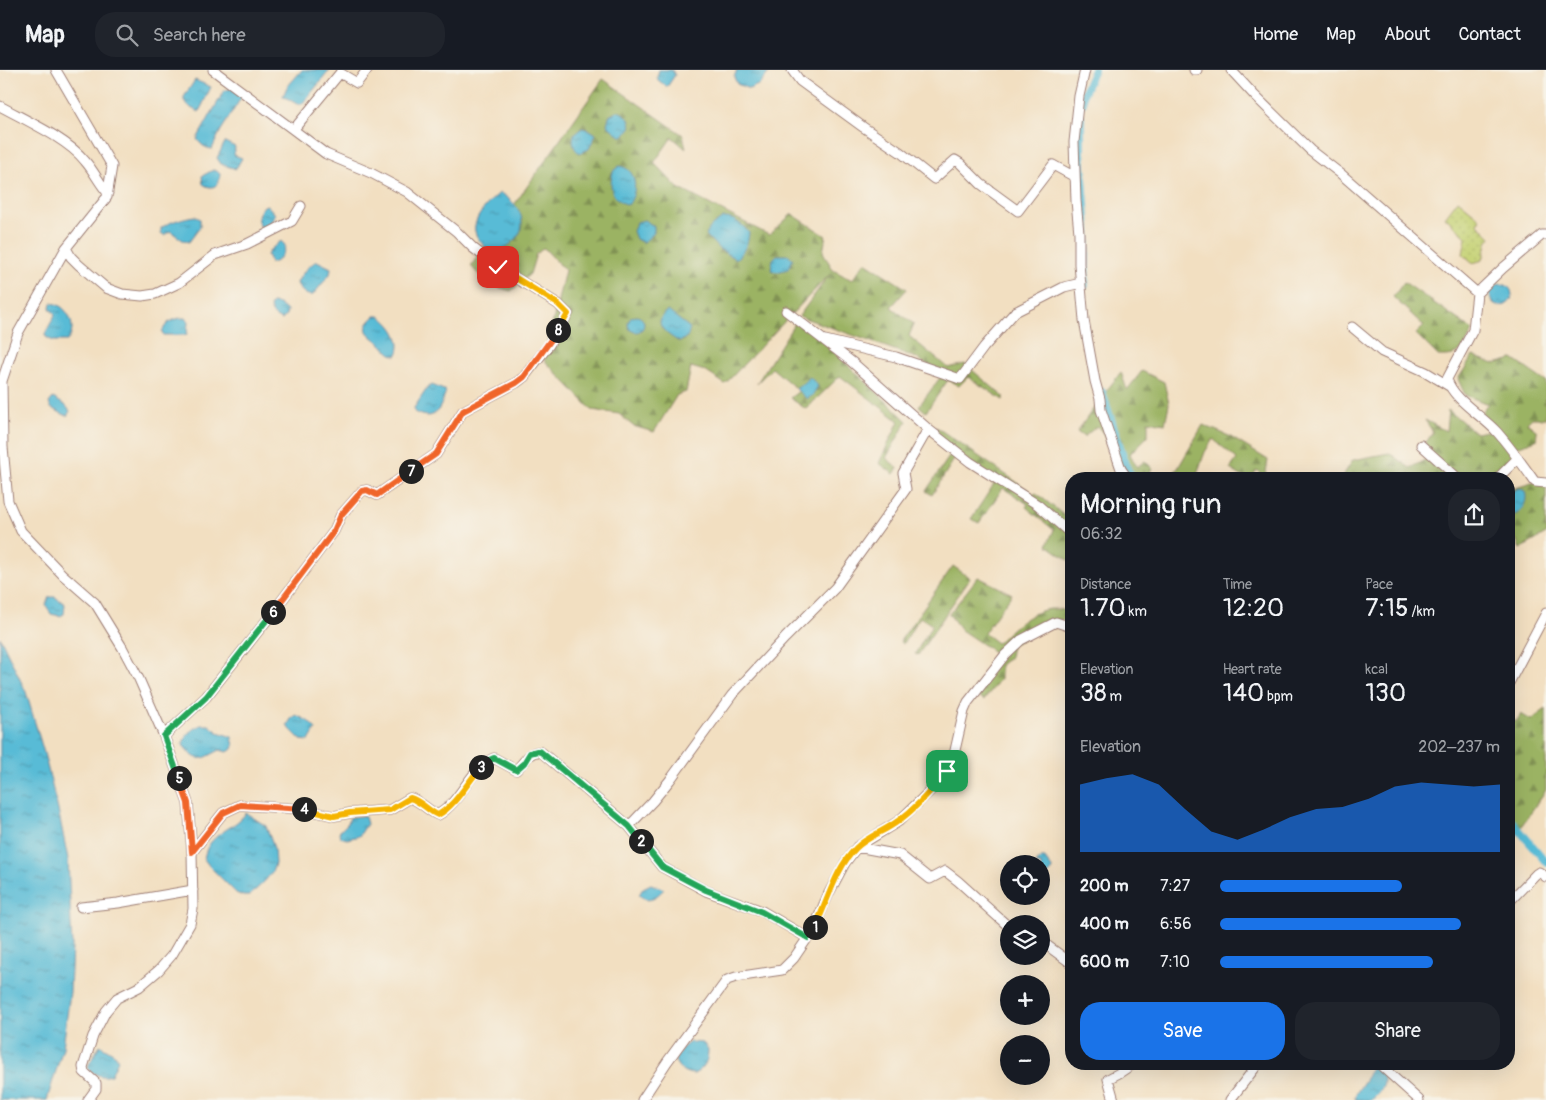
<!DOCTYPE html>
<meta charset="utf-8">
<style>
body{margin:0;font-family:Pangolin,sans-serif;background:#20242c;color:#f1f3f6;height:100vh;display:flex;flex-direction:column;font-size:19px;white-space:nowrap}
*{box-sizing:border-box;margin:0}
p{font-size:16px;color:#9ea1a6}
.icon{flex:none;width:28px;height:28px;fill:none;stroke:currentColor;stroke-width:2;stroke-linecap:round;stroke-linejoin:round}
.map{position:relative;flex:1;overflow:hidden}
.panel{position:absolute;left:1065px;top:402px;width:450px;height:598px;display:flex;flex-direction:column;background:#171b24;border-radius:20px;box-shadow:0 5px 20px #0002}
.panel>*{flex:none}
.tools{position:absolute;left:1000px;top:785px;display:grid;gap:10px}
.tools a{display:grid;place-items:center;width:50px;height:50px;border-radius:50%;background:#171b24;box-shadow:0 5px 20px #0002;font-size:25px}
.pin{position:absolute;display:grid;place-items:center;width:42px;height:42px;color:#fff;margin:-21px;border-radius:10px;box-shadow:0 2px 8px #0006}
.km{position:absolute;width:25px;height:25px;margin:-12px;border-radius:50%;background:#222;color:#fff;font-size:14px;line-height:25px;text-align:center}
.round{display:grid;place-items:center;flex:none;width:52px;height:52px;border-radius:20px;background:#20242c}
.summary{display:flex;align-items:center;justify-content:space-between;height:85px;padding:0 15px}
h1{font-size:28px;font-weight:600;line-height:38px}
.stats{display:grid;grid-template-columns:repeat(3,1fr);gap:8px;height:85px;padding:5px 15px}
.stats div{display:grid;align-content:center}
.stats b{font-size:25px;font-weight:600}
.stats small{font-size:14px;font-weight:400}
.stats p{font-size:14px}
.chart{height:140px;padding:10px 15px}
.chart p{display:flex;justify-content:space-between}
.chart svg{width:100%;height:90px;margin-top:5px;fill:#1a73e8;opacity:.7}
.button{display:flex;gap:10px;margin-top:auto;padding:10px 15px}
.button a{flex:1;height:58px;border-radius:20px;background:#1a73e8;color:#fff;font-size:20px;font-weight:600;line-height:58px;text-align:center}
.button a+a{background:#20242c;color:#f1f3f6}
ul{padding:0 15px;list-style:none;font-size:16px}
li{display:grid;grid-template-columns:80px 60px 1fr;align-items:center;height:38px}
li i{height:12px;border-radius:6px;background:#1a73e8}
header{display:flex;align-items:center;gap:30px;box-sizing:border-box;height:70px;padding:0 25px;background:#171b24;border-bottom:1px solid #363941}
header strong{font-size:24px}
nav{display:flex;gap:28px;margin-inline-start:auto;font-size:18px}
.search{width:350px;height:45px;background:#20242c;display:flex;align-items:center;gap:12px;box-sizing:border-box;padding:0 18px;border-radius:20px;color:#9ea1a6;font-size:19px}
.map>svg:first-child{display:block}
.grass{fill:url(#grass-dots);stroke:#87784e}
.forest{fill:url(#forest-firs);stroke:#726948}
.water{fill:url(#water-ripples);stroke:#516d80}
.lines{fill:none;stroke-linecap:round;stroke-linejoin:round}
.canal{stroke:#58bbd6;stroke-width:8}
.minor-casing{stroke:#9e7f76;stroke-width:11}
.minor{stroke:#fff;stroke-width:9}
.split-1-casing{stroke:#fff;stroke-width:10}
.split-2-casing{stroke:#fff;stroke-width:10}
.split-3-casing{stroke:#fff;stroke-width:10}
.split-4-casing{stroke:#fff;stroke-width:10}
.split-5-casing{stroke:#fff;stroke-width:10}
.split-6-casing{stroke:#fff;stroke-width:10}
.split-7-casing{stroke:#fff;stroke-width:10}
.split-8-casing{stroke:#fff;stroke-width:10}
.split-9-casing{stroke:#fff;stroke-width:10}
.split-1{stroke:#f5b400;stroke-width:6}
.split-2{stroke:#22a559;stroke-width:6}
.split-3{stroke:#22a559;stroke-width:6}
.split-4{stroke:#f5b400;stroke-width:6}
.split-5{stroke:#f0652b;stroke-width:6}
.split-6{stroke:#22a559;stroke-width:6}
.split-7{stroke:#f0652b;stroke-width:6}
.split-8{stroke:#f0652b;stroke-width:6}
.split-9{stroke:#f5b400;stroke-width:6}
</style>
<header>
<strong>Map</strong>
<div class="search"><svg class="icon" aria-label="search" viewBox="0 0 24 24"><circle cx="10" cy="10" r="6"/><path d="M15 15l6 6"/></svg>Search here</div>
<nav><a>Home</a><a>Map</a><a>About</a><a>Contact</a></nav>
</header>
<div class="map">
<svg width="1546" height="1030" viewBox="0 0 1546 1030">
<defs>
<pattern id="grass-dots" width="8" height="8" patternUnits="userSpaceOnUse" patternTransform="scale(1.25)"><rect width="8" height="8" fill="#c4d172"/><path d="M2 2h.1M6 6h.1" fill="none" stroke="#aab363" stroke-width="1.8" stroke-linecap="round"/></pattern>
<pattern id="forest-firs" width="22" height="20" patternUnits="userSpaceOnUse" patternTransform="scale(1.25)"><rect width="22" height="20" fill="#9bb364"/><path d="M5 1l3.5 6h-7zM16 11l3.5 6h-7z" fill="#809153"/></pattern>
<pattern id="water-ripples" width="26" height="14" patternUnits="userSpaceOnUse" patternTransform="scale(1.25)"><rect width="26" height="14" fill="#58bbd6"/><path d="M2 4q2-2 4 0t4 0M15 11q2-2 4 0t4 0" fill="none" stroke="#4b97ae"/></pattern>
</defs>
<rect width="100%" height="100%" fill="#f7f3e8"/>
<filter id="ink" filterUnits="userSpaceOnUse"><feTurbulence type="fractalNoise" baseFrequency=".02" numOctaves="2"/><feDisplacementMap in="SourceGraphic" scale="10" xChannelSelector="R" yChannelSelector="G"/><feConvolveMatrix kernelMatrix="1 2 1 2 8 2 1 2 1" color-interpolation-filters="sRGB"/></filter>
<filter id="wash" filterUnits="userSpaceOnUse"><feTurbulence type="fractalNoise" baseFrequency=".0096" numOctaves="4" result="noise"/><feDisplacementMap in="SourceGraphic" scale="20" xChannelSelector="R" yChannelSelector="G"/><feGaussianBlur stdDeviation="1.12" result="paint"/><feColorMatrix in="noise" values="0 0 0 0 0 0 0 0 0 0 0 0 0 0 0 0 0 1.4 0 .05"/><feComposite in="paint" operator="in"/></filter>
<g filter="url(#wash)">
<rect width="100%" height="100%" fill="#f2dfc1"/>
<path class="grass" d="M1458,130L1480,148L1478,154L1491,167L1487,173L1483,190L1473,193L1463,184L1466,167L1445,147Z"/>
<path class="forest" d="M603,9L683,65L686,79L672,67L654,93L678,118L769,165L792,144L826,166L823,182L833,200L852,210L865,192L907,219L891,237L914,254L909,266L948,298L965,294L1004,327L1003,330L968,307L959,316L948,310L926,342L919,336L942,305L917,288L799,246L829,205L725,314L705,301L691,297L686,322L677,325L654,362L633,356L619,344L592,340L544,290L565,200L544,178L536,184L530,204L511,221L487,214L471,196Z
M1404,212L1473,260C1463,280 1462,287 1438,286L1416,264L1424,256L1393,227Z
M798,248L907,351L886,388L898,398L894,404L879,393L899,351L840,306L806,339L790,328L799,321L772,298L757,313Z
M1473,286L1494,294L1513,289L1546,312V348H1532L1527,353L1537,361L1536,370L1511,379L1518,388L1497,409H1341L1353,390L1389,383L1410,398L1432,386L1425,374L1433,362L1425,350L1446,361L1448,340L1476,363L1492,360L1479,346L1488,334L1465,325L1458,309Z
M1142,301L1164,312L1169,334L1165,354L1148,351V366L1130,384L1137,397L1145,391L1152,398L1148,406L1143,401V409H1137L1131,404L1134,409H1120L1111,393L1115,384L1103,363L1097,356L1084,367L1077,362L1100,329L1121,302L1127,320Z
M1203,355L1229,366L1268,390L1265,408L1257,400L1250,409H1246L1230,399L1237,389L1213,369L1205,382L1195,409H1169L1178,398Z
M936,357L1034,424L1036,423L1071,451V492L1047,475L1054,460L1026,437L1028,434L1003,418L979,453L971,449L994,414L958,383L932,425L926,421L951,384L938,364Z
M1535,412L1546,413V464L1520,479L1512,460L1509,458V420Z
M953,496L970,508L918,585L915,584L932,555L920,547L903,574L900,571Z
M978,507L1012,524L984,563L997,573C1017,554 1042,529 1071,543V550H1054L1012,575L1010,587L1000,595V609L984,630L973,622L997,584L961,560L949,544Z
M1546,639V720L1509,774V647L1516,652L1521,644L1531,650Z"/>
<path class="water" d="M302,0H330L302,34H297L283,26L287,17Z
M659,0H672L675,5L667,17L658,10L657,7Z
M737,0H770V1L760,14L749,19L737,14L734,7Z
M195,10L211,17L199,42L191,38L184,31V27Z
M232,18L244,23L220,62L212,79C205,78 201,75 197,69L224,21Z
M618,41C631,46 636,58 623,66H620L607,55L609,46Z
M582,58L590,60L596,64L589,79L580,83C573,80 572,71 574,64Z
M225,72L235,77L234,85L242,88L236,99L221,94L217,88Z
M619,96C638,98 638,123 628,135C610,128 609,118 613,101Z
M213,100L217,101L220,104C220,115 213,121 203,114L202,106Z
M500,123C533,141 528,174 491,183C486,177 476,169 475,161C472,149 491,129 500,123Z
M267,135L275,144L268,158H262C255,152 258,142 264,136Z
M195,146L200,149V157L189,172L184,171L170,161L164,165L161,163V158C169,152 185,147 195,146Z
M723,148C734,147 743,155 749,163C748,175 744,181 736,189L719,179L706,165C710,155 715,154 723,148Z
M644,150L654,156V163L643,173L636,169L633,161L637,152Z
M281,171L285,175C285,182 278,193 271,193L267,185L270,180Z
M777,185H788L793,189L788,199L777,202L771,200L773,189Z
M317,191L331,198L330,204L313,225C306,227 299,219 297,213C301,204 309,195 317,191Z
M1490 225a11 11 0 1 1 22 0a11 11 0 1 1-22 0Z
M51,233C68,234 79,259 67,271H53L46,267L45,264L55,245L50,238Z
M272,233L279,234L287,241L286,245L282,250C276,248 272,244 270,238Z
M668,241L690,258L688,266L680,272C674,269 659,260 660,251C661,248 663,245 664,243Z
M375,246H380C392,254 405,272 396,286C389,284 386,279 381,274C370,264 358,261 375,246Z
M628 254a8 8 0 1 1 16 0a8 8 0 1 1-16 0Z
M185,248L188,252L187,264L185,265H163L162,262C167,251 173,248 185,248Z
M810,307L818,316L813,325L807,329L796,319Z
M432,315L446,321C440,339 436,353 415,342L414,338L428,317Z
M53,328L65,335L70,341L67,346L51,338L49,333Z
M1519,418L1525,421C1528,430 1524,438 1517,444L1510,446L1509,427L1513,421Z
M49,527H55L65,534L64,544L60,546L51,544L46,535Z
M0,567L26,622L44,683L59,744L68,789L72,876L70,922L63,978L47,1030H0Z
M296,645L308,651L316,659L309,671L301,670L287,656L291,649Z
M201,655H209L218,662L232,667L234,676L233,679L227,682L220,680C202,689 198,695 183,675C186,664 190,660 201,655Z
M246,743L266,756L274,778L275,794L272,802L265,811L249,826H243L236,823L210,797L204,789C208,762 233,761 246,743Z
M362,746L365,747L367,754L359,766L347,769L340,767L339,762L348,753L350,747Z
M1041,788H1045L1053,800L1041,812V794H1036Z
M651,814L664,819C657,827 648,833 639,825L643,818Z
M690,972L703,973L708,979C708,991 705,998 694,1004C685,1004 677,998 675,990L682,978Z
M100,975L116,985L118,990L111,1005C102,1008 97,1005 89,1000L88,996Z
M1374,996C1378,998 1379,1001 1382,1005C1388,1015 1379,1022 1372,1030H1356L1354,1027L1368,1005L1371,997Z"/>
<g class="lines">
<path class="canal" d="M1083,33V25L1094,0
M1081,47V83L1087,160L1085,215
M1102,322L1128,401L1134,409
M1509,748L1546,792"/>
</g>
</g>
<g filter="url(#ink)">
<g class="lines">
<g class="minor-casing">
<path id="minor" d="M56,0L112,96L107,127L66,178L18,263L2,311L3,377L8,431L21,461L63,505L95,533L122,577L139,609L164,666L188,733L192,782L193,839L190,854L172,885L159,900L139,917L117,928L106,941L93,966L83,997L84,1002L96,1013V1019L88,1030
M792,0L800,11L863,57L900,82L934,109L955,90L960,93L981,114L1018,141L1053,95L1075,107
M1085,0L1079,26L1074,72L1076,131L1079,163V194L1084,250L1095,311L1100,329L1101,340L1121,399L1128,409
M1194,0H1197
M1231,0L1255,26L1310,80L1341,104L1477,223L1473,260L1447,309C1453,330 1483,346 1497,362C1511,378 1523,395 1535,412L1546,413
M0,36C25,50 68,69 85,91C94,101 99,113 108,123
M294,59L340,3L357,13L367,0
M66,178L71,187L79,195L106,218L122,224L142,226L155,224L179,213L215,185L247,174L292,151L301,136
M1477,223L1503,198L1542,165H1546
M786,241L852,292L928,359L970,392L1038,435L1071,464
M1352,257L1382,282L1426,302L1449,316
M825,270L896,287L960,309L984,277L1015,242L1064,217L1081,213
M1421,375L1459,409
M1497,409L1518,388
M1509,613L1546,543
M164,666L206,627L267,550L334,461L341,445L362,421L367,420L377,425L436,384L463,341L516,313L524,307L549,275L568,244L558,234L498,197L473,178L457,162L407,122L371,103L326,84L213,0
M629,756L653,731L670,710L732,625L785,568L835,518L906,419L903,403L928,359
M857,777L900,785L930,809L945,801L958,811L1009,857
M192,782L223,743L240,735L302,739L334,746L350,743L390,740L410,728C421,731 428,741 438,745C462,731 469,699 494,688L516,700C524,693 529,680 541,682L629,756L662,797L706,821L762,841L808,868
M1509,832L1536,804L1539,802L1546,807
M81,837L118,833L193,820
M1041,871L1071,893
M1379,994L1419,1030
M642,1030L667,992L727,910L736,907L782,900L794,888L813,860L828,825L845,793L857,777L899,751L931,720L947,701L953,689L964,641L968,632L1005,585L1021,570L1056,552L1071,557
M1114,1030L1108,1009L1121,1002L1133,994
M1230,1030L1258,994"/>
</g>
<use href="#minor" class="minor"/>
</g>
</g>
<g class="lines" filter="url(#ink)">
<g class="split-1-casing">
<path id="split-1" d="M815,857C828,831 835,799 856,778C867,767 885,761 898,751C917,738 932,719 947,701"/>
</g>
<g class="split-2-casing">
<path id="split-2" d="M641,771L662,797L706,820L762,842L808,868L815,857"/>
</g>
<g class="split-3-casing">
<path id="split-3" d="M481,697L485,692L494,688L516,700L524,693L530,683L537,681L541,682L629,756L641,771"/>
</g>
<g class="split-4-casing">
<path id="split-4" d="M304,739L334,746L350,743L390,740L410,728C421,731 428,741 438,745C456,735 467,713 481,697"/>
</g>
<g class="split-5-casing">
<path id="split-5" d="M179,708L188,733L192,782L223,743L240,735L304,739"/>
</g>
<g class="split-6-casing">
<path id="split-6" d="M179,708L164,666L206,627L273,542"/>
</g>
<g class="split-7-casing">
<path id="split-7" d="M273,542L334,461L341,445L362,421L367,420L377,425L411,401"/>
</g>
<g class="split-8-casing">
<path id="split-8" d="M411,401L436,384L463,341L516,313L524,307L558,260"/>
</g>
<g class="split-9-casing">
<path id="split-9" d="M498,197L558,234L568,244L558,260"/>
</g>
<use href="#split-1" class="split-1"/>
<use href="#split-2" class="split-2"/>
<use href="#split-3" class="split-3"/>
<use href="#split-4" class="split-4"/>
<use href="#split-5" class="split-5"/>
<use href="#split-6" class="split-6"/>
<use href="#split-7" class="split-7"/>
<use href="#split-8" class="split-8"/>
<use href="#split-9" class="split-9"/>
</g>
</svg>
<div class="tools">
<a><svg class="icon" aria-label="locate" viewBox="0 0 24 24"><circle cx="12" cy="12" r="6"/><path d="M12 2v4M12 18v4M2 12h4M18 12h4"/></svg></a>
<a><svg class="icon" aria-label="layers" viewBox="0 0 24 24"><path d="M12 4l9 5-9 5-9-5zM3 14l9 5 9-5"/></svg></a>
<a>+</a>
<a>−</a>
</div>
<div class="pin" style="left:947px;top:701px;background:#1e9e55"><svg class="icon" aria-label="arrive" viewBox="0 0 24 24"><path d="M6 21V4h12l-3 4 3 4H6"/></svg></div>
<div class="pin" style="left:498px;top:197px;background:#d93025"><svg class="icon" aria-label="check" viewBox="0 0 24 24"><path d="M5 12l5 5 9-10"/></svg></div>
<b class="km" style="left:815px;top:857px">1</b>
<b class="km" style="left:641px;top:771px">2</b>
<b class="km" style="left:481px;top:697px">3</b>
<b class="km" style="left:304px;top:739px">4</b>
<b class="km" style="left:179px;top:708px">5</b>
<b class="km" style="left:273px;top:542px">6</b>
<b class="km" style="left:411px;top:401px">7</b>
<b class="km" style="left:558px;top:260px">8</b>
<section class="panel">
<div class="summary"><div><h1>Morning run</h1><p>06:32</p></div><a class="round"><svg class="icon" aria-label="share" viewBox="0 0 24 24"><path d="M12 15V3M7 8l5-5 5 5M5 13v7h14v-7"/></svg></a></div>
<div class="stats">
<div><p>Distance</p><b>1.70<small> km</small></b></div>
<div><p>Time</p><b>12:20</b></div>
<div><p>Pace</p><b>7:15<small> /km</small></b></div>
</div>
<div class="stats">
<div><p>Elevation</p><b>38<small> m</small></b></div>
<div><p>Heart rate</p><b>140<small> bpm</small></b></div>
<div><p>kcal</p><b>130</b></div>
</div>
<div class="chart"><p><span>Elevation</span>202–237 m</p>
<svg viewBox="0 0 160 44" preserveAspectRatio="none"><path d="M0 44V11L10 8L20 6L30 11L40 23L50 34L60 38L70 33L80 27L90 23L100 22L110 18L120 12L130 10L140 11L150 12L160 11V44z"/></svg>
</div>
<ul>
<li><b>200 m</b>7:27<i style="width:65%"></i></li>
<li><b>400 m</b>6:56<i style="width:86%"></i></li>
<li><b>600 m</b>7:10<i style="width:76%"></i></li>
</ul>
<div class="button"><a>Save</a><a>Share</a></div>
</section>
</div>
